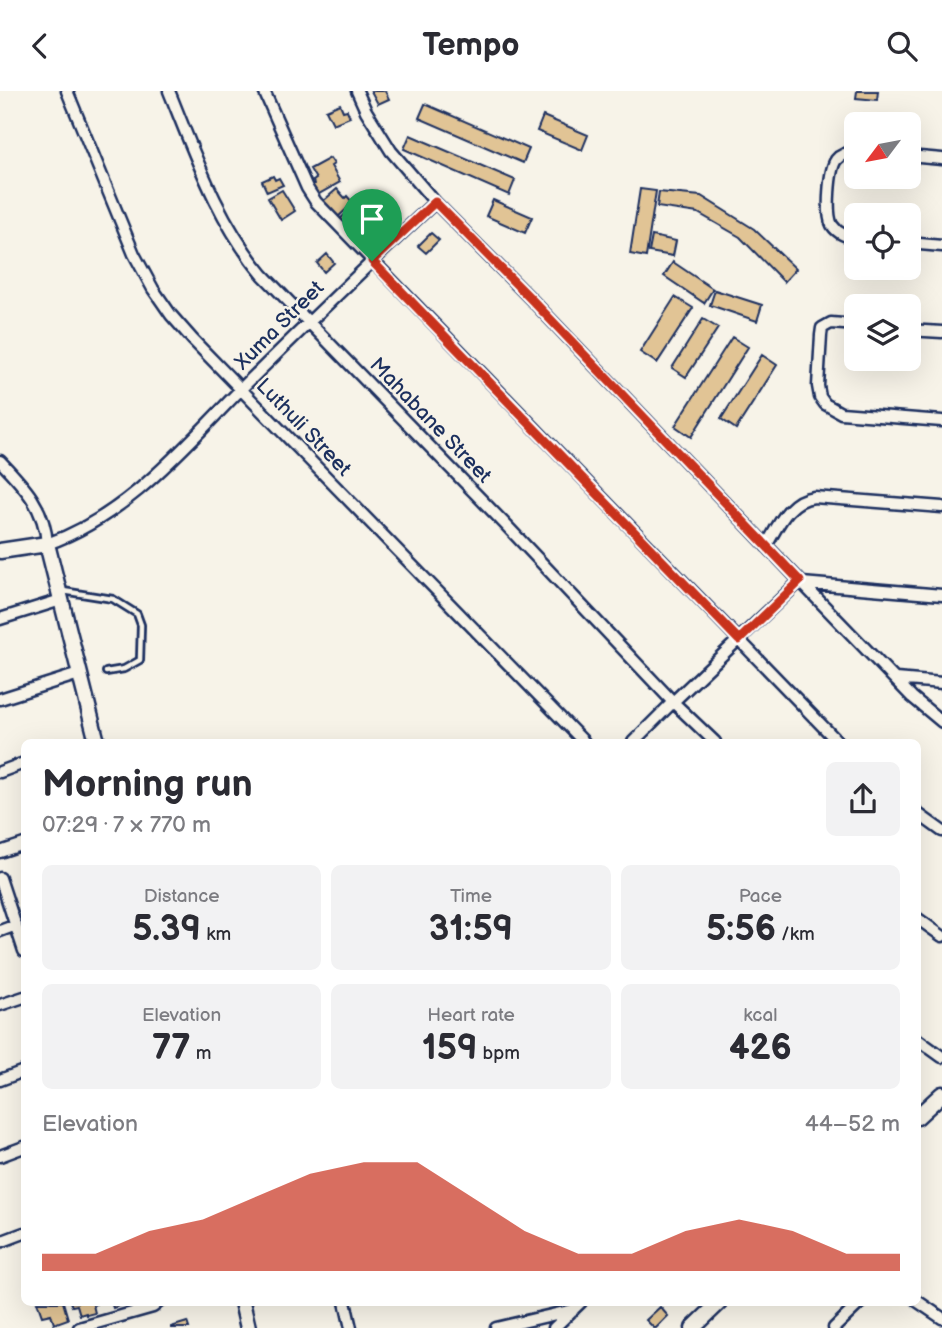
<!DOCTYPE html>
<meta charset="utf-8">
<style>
body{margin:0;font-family:"Balsamiq Sans",sans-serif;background:#f2f2f3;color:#2b2b33;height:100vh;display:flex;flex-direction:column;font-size:26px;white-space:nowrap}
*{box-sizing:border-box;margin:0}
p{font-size:23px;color:#7c7c81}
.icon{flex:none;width:38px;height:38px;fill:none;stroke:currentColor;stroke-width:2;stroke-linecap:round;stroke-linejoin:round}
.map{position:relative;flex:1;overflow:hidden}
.side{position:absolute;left:21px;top:648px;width:900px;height:567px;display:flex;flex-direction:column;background:#fff;border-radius:10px;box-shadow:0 7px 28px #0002}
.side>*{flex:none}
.needle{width:46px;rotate:238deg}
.controls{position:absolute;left:844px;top:21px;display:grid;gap:14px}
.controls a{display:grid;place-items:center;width:77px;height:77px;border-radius:10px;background:#fff;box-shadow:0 7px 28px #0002;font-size:35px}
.pin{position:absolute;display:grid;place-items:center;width:60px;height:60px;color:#fff;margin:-72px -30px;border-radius:50% 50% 50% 0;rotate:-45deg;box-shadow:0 0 7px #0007}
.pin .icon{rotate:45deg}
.round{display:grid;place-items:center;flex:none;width:74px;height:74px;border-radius:10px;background:#f2f2f3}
.overview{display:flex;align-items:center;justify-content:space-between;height:119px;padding:0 21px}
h1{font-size:38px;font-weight:800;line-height:52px}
.stats{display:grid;grid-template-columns:repeat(3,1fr);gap:10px;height:119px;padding:7px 21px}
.stats div{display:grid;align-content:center;border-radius:10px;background:#f2f2f3;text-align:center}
.stats b{font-size:35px;font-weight:800}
.stats small{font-size:19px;font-weight:400}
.stats p{font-size:19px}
.chart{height:196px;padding:14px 21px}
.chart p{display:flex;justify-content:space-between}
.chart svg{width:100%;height:126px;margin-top:7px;fill:#c8321e;opacity:.7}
header{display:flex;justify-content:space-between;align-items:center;height:91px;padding:0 21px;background:#fff;font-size:32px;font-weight:800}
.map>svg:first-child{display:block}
.building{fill:#e1c495;stroke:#1b2f5e;stroke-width:2}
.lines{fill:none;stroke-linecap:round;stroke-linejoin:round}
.lane-casing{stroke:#1b2f5e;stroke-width:10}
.street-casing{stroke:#1b2f5e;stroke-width:15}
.secondary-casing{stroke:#1b2f5e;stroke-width:19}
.lane{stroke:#f7f3e8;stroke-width:4.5}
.street{stroke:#f7f3e8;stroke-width:10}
.secondary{stroke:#f7f3e8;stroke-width:14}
.route-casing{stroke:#fff;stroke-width:14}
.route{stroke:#c8321e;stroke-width:9}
.labels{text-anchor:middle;stroke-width:5;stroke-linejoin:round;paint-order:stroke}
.street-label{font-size:21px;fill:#1b2f5e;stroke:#f7f3e8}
</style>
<header><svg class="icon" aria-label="back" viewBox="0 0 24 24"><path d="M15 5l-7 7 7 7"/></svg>Tempo<svg class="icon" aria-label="search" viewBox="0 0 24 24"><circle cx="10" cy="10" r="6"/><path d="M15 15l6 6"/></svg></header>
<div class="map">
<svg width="942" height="1237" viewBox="0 0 942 1237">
<rect width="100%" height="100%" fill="#f7f3e8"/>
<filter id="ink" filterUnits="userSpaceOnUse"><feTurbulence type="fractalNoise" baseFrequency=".0143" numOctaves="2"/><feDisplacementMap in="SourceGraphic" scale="14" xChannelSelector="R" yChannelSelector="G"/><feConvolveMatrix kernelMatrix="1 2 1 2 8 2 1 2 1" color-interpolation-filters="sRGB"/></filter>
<g filter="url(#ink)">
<path class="building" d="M371,0H385L389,8L378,13Z
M857,0H878L877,9L856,7Z
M340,13L343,20L347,19L350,26L333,33L326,19Z
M425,13L529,58L523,72L419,27Z
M543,25L588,44L582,59L537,40Z
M410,44L515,89L509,104L404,58Z
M330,67L334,73L331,75L340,91L317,104L312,94L314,93L313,90L316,88L310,78Z
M273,85L275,89L279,87L283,94L267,101L262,90Z
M337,98L345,107L347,105L353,112L337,127L322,111Z
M640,98L656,100L646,166L630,163Z
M282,99L295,120L281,129L268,107Z
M659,101L701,105L754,138L796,178L784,191L740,146L698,122L657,116Z
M493,109L532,126L525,142L486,125Z
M353,116L359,122L363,119L369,125L365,128L367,131L351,145L337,131Z
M431,142L439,149L426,162L418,155Z
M652,145L676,150L673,165L649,161Z
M327,163L334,172L324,181L317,172Z
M673,171L713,198L704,212L664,185Z
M715,199L762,214L757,230L710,214Z
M675,206L693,217L657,272L640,261Z
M703,228L718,237L686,286L672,277Z
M732,246L748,256L691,346L675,335Z
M762,264L777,274L736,338L721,328Z
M37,1211H63L68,1228L54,1233L51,1223L42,1225Z
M70,1211H95L96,1213L93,1214L95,1222L87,1224L86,1222L80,1224L77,1214L72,1215Z
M111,1211H124L125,1213L113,1217Z
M660,1216L668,1225L656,1237H654L646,1229Z
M187,1231L189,1237H171V1236Z"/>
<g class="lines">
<g class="lane-casing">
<path id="lane" d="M63,500L113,508L137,523L141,534L140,569L124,578L106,581"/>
</g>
<g class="street-casing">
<path id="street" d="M67,0L134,163L153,198L171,224L193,249L584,651
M169,0C195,64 218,131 263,184L504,432L673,611L715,651
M264,0L307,97L316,111L838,651
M357,0L366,20L391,60L435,111L532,209L802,492L912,606L942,631
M856,61C848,61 841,63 836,69C829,79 826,123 832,134C838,143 846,145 856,147
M908,65L942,68
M908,152L942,155
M856,234L831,232L822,237L821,244L818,295L820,306L825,313L841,322L942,330
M908,239L942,241
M0,370C24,395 45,417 47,453C130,424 188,351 248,291C310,230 372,170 435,111
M766,455C778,435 788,409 814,406L942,416
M802,492L942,504
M0,528L61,509
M896,588L942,592
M0,608L79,583
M633,651L673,611L800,490
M0,681L24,672
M917,722L942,740
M0,761L24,753
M0,787L24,860
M917,827L942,845
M0,840L16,834
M0,914L24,906
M917,948L942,966
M0,989L24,980
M0,1065L24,1056
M0,1151L24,1142
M917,1210L942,1227
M345,1211L351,1237
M79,1237L153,1216L159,1211
M496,1237L573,1219
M554,1237L581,1211
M834,1237L861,1211"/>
</g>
<g class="secondary-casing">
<path id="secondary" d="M0,460L47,453L97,651
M917,1026L942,1003
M242,1211L248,1237
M693,1237L720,1211"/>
</g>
<use href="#lane" class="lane"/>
<use href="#street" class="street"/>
<use href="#secondary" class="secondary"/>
</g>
</g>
<g class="lines" filter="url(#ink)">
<g class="route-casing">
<path id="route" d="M435,111L532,209L800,490L739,549L372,170Z"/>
</g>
<use href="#route" class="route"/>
</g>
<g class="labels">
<g class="street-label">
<text transform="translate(279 234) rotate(-45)" y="7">Xuma Street</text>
<text transform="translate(431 329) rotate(46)" y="7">Mahabane Street</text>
<text transform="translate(304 336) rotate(46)" y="7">Luthuli Street</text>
</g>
</g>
</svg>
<div class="controls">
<a><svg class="needle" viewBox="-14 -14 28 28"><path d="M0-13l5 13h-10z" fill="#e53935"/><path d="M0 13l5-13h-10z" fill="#7c7c81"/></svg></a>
<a><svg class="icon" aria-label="locate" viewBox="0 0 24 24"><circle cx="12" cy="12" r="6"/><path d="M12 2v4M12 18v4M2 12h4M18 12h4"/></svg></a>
<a><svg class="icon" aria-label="layers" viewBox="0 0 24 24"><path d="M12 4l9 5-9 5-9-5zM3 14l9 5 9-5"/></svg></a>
</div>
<div class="pin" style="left:372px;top:170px;background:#1e9e55"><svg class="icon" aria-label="arrive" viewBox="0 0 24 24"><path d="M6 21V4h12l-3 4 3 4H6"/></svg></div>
<section class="side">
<div class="overview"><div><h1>Morning run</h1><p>07:29 · 7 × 770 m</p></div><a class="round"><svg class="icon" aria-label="share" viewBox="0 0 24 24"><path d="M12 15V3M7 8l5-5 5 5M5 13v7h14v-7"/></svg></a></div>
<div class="stats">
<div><p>Distance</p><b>5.39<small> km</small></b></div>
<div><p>Time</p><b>31:59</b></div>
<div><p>Pace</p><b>5:56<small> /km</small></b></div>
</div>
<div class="stats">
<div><p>Elevation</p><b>77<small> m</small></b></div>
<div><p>Heart rate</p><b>159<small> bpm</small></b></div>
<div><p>kcal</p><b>426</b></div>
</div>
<div class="chart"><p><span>Elevation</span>44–52 m</p>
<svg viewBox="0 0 160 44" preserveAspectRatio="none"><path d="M0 44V38L10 38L20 30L30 26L40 18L50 10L60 6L70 6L80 18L90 30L100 38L110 38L120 30L130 26L140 30L150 38L160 38V44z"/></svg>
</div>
</section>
</div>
